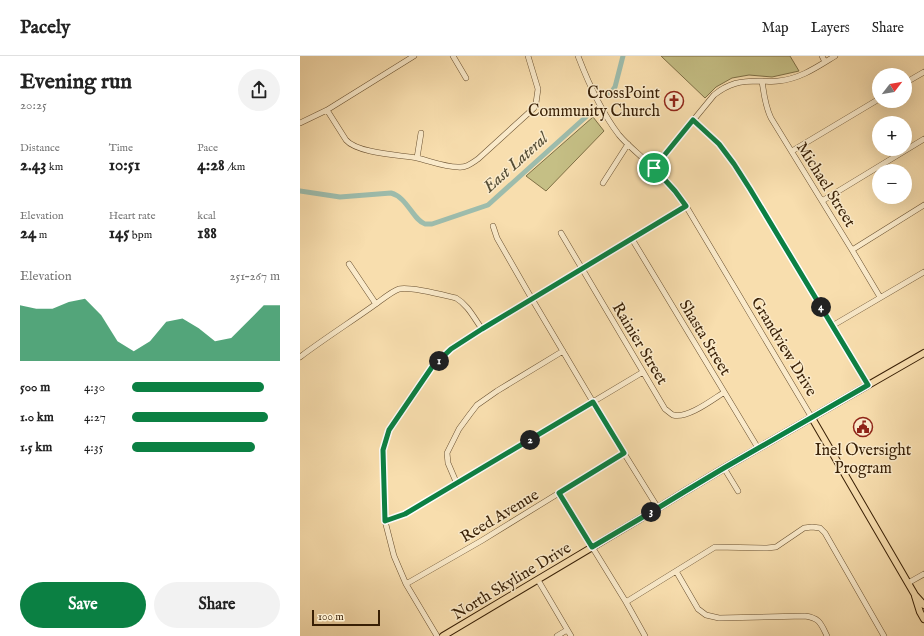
<!DOCTYPE html>
<meta charset="utf-8">
<style>
body{margin:0;font-family:"IM FELL English",serif;background:#f2f2f2;color:#222;height:100vh;display:flex;flex-direction:column;font-size:15px;white-space:nowrap}
*{box-sizing:border-box;margin:0}
p{font-size:13px;color:#767676}
.icon{flex:none;width:22px;height:22px;fill:none;stroke:currentColor;stroke-width:2;stroke-linecap:round;stroke-linejoin:round}
.map{position:relative;flex:1;overflow:hidden}
.details{display:flex;flex-direction:column;background:#fff;width:300px}
.details>*{flex:none}
.needle{width:26px;rotate:59deg}
.fabs{position:absolute;left:572px;top:12px;display:grid;gap:8px}
.fabs a{display:grid;place-items:center;width:40px;height:40px;border-radius:50%;background:#fff;box-shadow:0 4px 16px #0002;font-size:20px}
.scale{position:absolute;left:12px;bottom:10px;width:68px;box-sizing:border-box;padding-left:4px;border:2px solid #381f05;border-top:0;font-size:11px;line-height:14px;white-space:nowrap;color:#381f05;-webkit-text-stroke:3px #faeaca;paint-order:stroke}
.pin{position:absolute;display:grid;place-items:center;width:34px;height:34px;color:#fff;margin:-17px;border:2px solid #fff;border-radius:50%;box-shadow:0 1px 4px #0007}
.km{position:absolute;width:20px;height:20px;margin:-10px;border-radius:50%;background:#222;color:#fff;font-size:11px;line-height:20px;text-align:center}
.round{display:grid;place-items:center;flex:none;width:42px;height:42px;border-radius:21px;background:#f2f2f2}
.headline{display:flex;align-items:center;justify-content:space-between;height:68px;padding:0 20px}
h1{font-size:22px;font-weight:700;line-height:30px}
.stats{display:grid;grid-template-columns:repeat(3,1fr);gap:6px;height:68px;padding:4px 20px}
.stats div{display:grid;align-content:center}
.stats b{font-size:17px;font-weight:700}
.stats small{font-size:11px;font-weight:400}
.stats p{font-size:11px}
.chart{height:112px;padding:8px 20px}
.chart p{display:flex;justify-content:space-between}
.chart svg{width:100%;height:72px;margin-top:4px;fill:#0b8043;opacity:.7}
.action{display:flex;gap:8px;margin-top:auto;padding:8px 20px}
.action a{flex:1;height:46px;border-radius:24px;background:#0b8043;color:#fff;font-size:16px;font-weight:700;line-height:46px;text-align:center}
.action a+a{background:#f2f2f2;color:#222}
ul{padding:0 20px;list-style:none;font-size:13px}
li{display:grid;grid-template-columns:64px 48px 1fr;align-items:center;height:30px}
li i{height:10px;border-radius:5px;background:#0b8043}
header{display:flex;align-items:center;gap:24px;box-sizing:border-box;height:56px;padding:0 20px;background:#fff;border-bottom:1px solid #e0e0e0}
header strong{font-size:19px}
nav{display:flex;gap:22px;margin-inline-start:auto;font-size:14px}
main{display:flex;flex:1;min-height:0}
.map>svg:first-child{display:block}
.green{fill:#c5bf85;stroke:#7e6f45}
.lines{fill:none;stroke-linecap:round;stroke-linejoin:round}
.canal{stroke:#9dbcac;stroke-width:5}
.minor-casing{stroke:#684f2f;stroke-width:6}
.major-casing{stroke:#381f05;stroke-width:8}
.minor{stroke:#faeaca;stroke-width:5}
.major{stroke:#f8deae;stroke-width:6}
.route-casing{stroke:#fff;stroke-width:8}
.route{stroke:#0b8043;stroke-width:5}
.labels{text-anchor:middle;stroke-width:3;stroke-linejoin:round;paint-order:stroke}
.poi-label{font-size:16px;fill:#381f05;stroke:#faeaca;text-anchor:end}
.street-label{font-size:16px;fill:#381f05;stroke:#faeaca}
.water-label{font-size:17px;font-style:italic;fill:#564e37;stroke:#faeaca}
</style>
<header>
<strong>Pacely</strong>
<nav><a>Map</a><a>Layers</a><a>Share</a></nav>
</header>
<main>
<section class="details">
<div class="headline"><div><h1>Evening run</h1><p>20:25</p></div><a class="round"><svg class="icon" aria-label="share" viewBox="0 0 24 24"><path d="M12 15V3M7 8l5-5 5 5M5 13v7h14v-7"/></svg></a></div>
<div class="stats">
<div><p>Distance</p><b>2.43<small> km</small></b></div>
<div><p>Time</p><b>10:51</b></div>
<div><p>Pace</p><b>4:28<small> /km</small></b></div>
</div>
<div class="stats">
<div><p>Elevation</p><b>24<small> m</small></b></div>
<div><p>Heart rate</p><b>145<small> bpm</small></b></div>
<div><p>kcal</p><b>188</b></div>
</div>
<div class="chart"><p><span>Elevation</span>251–267 m</p>
<svg viewBox="0 0 160 44" preserveAspectRatio="none"><path d="M0 44V10L10 12L20 12L30 8L40 6L50 16L60 32L70 38L80 32L90 20L100 18L110 24L120 32L130 30L140 20L150 10L160 10V44z"/></svg>
</div>
<ul>
<li><b>500 m</b>4:30<i style="width:89%"></i></li>
<li><b>1.0 km</b>4:27<i style="width:92%"></i></li>
<li><b>1.5 km</b>4:35<i style="width:83%"></i></li>
</ul>
<div class="action"><a>Save</a><a>Share</a></div>
</section>
<div class="map">
<svg width="624" height="580" viewBox="0 0 624 580">
<rect width="100%" height="100%" fill="#f8deae"/>
<filter id="stains"><feTurbulence type="fractalNoise" baseFrequency=".005" numOctaves="4"/><feColorMatrix values="0 0 0 0 .2 0 0 0 0 .09 0 0 0 0 .02 0 0 0 .5 -.17"/></filter>
<radialGradient id="worn" r=".72"><stop offset=".6" stop-color="#630" stop-opacity="0"/><stop offset="1" stop-color="#630" stop-opacity=".3"/></radialGradient>
<path class="green" d="M361,0H490L499,15L472,21L449,19L432,22L416,31L405,42Z
M293,61L304,75L246,135L226,120Z"/>
<g class="lines">
<path class="canal" d="M309,40L315,31L323,0
M0,135L40,141L91,137C107,141 113,164 125,168C128,168 130,168 132,168L188,149L288,59"/>
<g class="minor-casing">
<path id="minor" d="M153,0L166,22
M278,0C288,26 302,57 319,79C329,91 343,101 354,113C366,125 376,137 386,150L512,362
M522,0L525,6
M462,25C464,38 465,50 471,62L552,194L580,241
M605,27L624,16
M27,54L46,84C57,97 99,99 117,102C130,105 144,111 158,111C166,112 172,107 178,103L234,52L236,47L238,33L228,0
M393,64L419,88L434,108L450,133L568,329
M0,67L27,54L114,0
M492,95L579,43
M117,102L121,77
M354,112L414,39C429,27 440,25 460,25C466,25 472,26 478,25C500,23 517,11 535,0
M303,127L328,88
M522,145L624,83
M193,170L197,182L232,243L309,373L358,452
M261,177L365,353C368,355 371,358 373,359C387,363 412,344 423,337
M332,183L458,392
M552,194L624,149
M49,208L76,248
M532,270L624,216
M0,301C24,283 49,267 73,250C79,246 92,235 99,233C110,230 143,239 156,242C168,249 174,262 182,273
M424,412L438,435
M157,428L148,407L147,397L159,373L170,358L177,349L197,335L263,295
M259,437L326,546L345,580
M85,465L105,458L343,316
M376,515L398,553L406,559L419,562L505,560C520,562 521,568 527,580
M238,524L271,580
M608,527L624,518
M106,528L181,485L324,397
M326,546L415,491L467,492L476,491L504,472L512,471L520,472L525,477L584,580
M137,580L106,528L94,500L85,465L83,394L89,374L132,311L151,293L182,273L386,150
M257,580L267,574"/>
</g>
<g class="major-casing">
<path id="major" d="M512,362L615,539L624,549
M615,540L620,556L624,563
M143,580L358,452L384,436L424,412L624,297"/>
</g>
<use href="#minor" class="minor"/>
<use href="#major" class="major"/>
</g>
<g class="lines">
<g class="route-casing">
<path id="route" d="M393,64L419,88L434,108L450,133L568,329L424,412L384,436L358,452L292,491L259,437L324,397L293,346L105,458L85,465L83,394L89,374L132,311L151,293L182,273L386,150L375,135L354,112Z"/>
</g>
<use href="#route" class="route"/>
</g>
<defs>
<g id="church-ring" transform="scale(1)"><circle r="9.5" fill="#faeaca" stroke="#8f2418" stroke-width="1.5"/><path d="M-1.2-6h2.4v3.5h3.3v2.4h-3.3V6h-2.4V-.1h-3.3v-2.4h3.3Z" fill="#8f2418"/></g>
<g id="civic-ring" transform="scale(1)"><circle r="9.5" fill="#faeaca" stroke="#8f2418" stroke-width="1.5"/><path d="M-.6-6.5H3V-4.5H.6V-3L4-1V1h2V6H-6V1h2V-1L-.6-3ZM-1.2 2.5V6h2.4V2.5Z" fill="#8f2418"/></g>
</defs>
<g fill-rule="evenodd">
<use href="#church-ring" x="374" y="45"/>
<use href="#civic-ring" x="563" y="371"/>
</g>
<g class="labels">
<g class="poi-label">
<text x="360" y="42">CrossPoint<tspan x="360" dy="18">Community Church</tspan></text>
<text x="563" y="399" text-anchor="middle">Inel Oversight<tspan x="563" dy="18">Program</tspan></text>
</g>
<g class="street-label">
<text transform="translate(527 128) rotate(58)" y="6">Michael Street</text>
<text transform="translate(406 281) rotate(59)" y="6">Shasta Street</text>
<text transform="translate(341 287) rotate(59)" y="6">Rainier Street</text>
<text transform="translate(485 290) rotate(59)" y="6">Grandview Drive</text>
<text transform="translate(199 459) rotate(-31)" y="6">Reed Avenue</text>
<text transform="translate(211 524) rotate(-31)" y="6">North Skyline Drive</text>
</g>
<g class="water-label">
<text transform="translate(215 106) rotate(-42)" y="6">East Lateral</text>
</g>
</g>
<rect width="100%" height="100%" filter="url(#stains)"/>
<rect width="100%" height="100%" fill="url(#worn)"/>
</svg>
<div class="fabs">
<a><svg class="needle" viewBox="-14 -14 28 28"><path d="M0-13l5 13h-10z" fill="#e53935"/><path d="M0 13l5-13h-10z" fill="#767676"/></svg></a>
<a>+</a>
<a>−</a>
</div>
<div class="scale">100 m</div>
<div class="pin" style="left:354px;top:112px;background:#1e9e55"><svg class="icon" aria-label="arrive" viewBox="0 0 24 24"><path d="M6 21V4h12l-3 4 3 4H6"/></svg></div>
<b class="km" style="left:139px;top:305px">1</b>
<b class="km" style="left:230px;top:384px">2</b>
<b class="km" style="left:351px;top:456px">3</b>
<b class="km" style="left:521px;top:251px">4</b>
</div>
</main>
